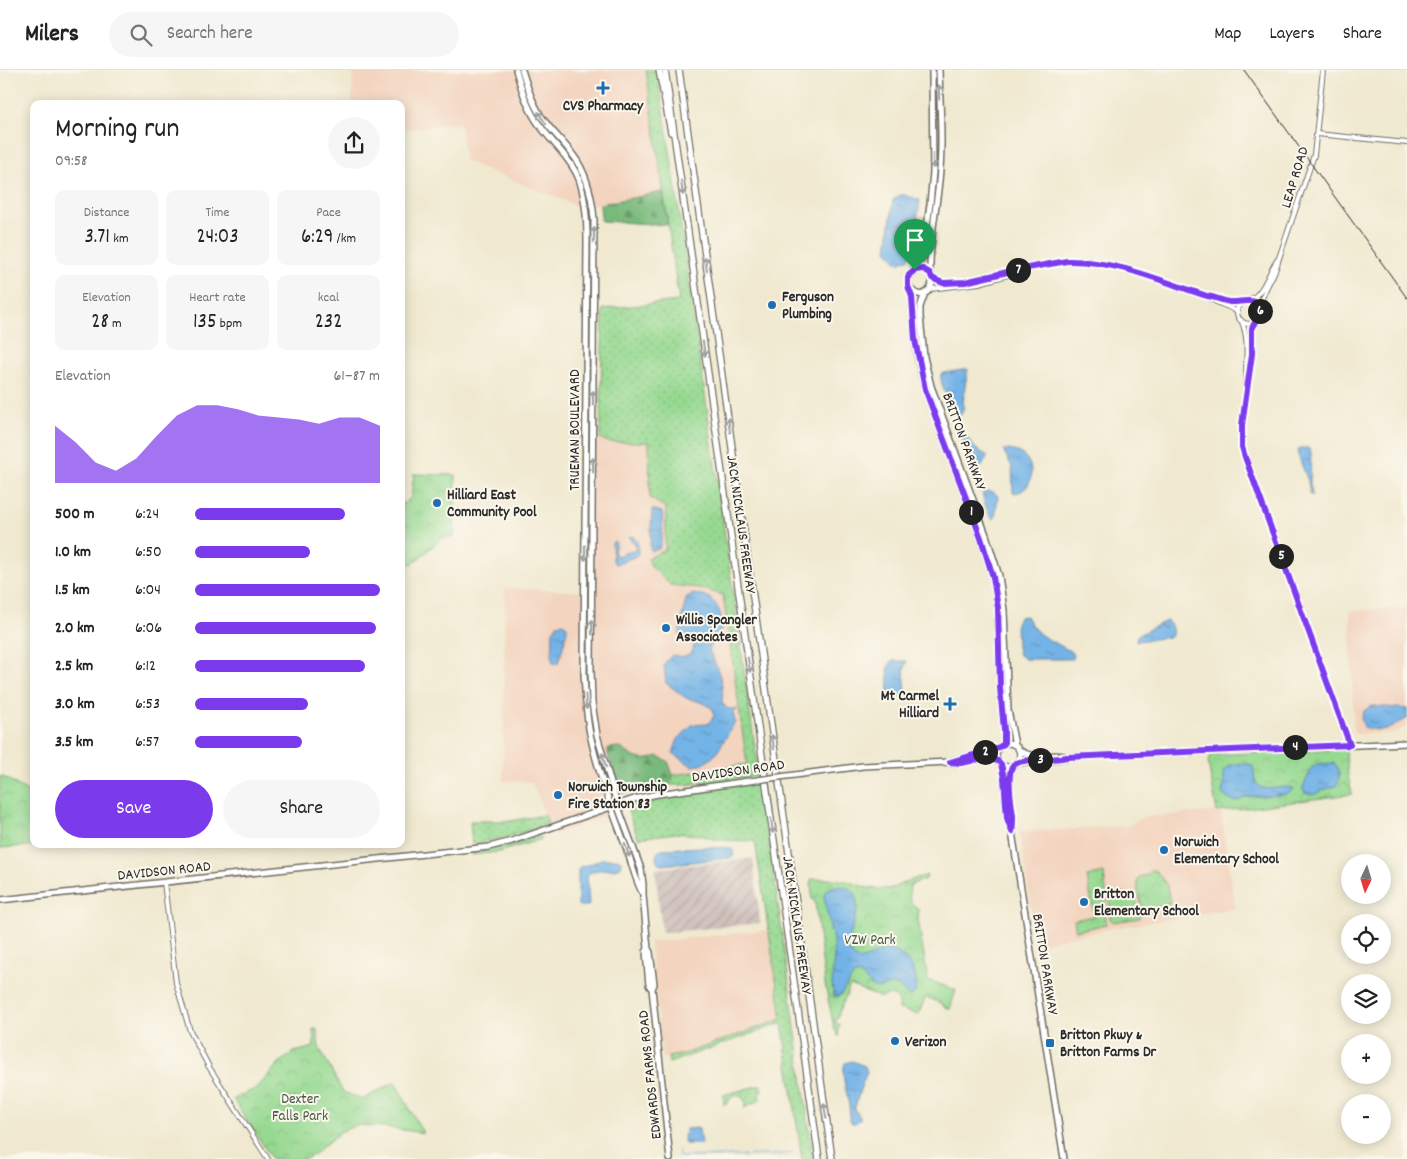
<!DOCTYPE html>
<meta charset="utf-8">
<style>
body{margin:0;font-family:Dekko,sans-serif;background:#f6f6f6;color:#222;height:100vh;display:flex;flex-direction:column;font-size:19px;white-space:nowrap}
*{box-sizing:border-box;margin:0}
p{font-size:16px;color:#767676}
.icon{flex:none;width:28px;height:28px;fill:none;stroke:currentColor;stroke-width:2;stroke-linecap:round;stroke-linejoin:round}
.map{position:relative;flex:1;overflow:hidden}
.side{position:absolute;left:30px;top:30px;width:375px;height:748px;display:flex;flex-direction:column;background:#fff;border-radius:10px;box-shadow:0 2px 12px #0003}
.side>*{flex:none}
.needle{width:32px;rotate:184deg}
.fabs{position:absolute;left:1341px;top:784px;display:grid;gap:10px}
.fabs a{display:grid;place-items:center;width:50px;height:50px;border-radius:50%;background:#fff;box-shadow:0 2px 12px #0003;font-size:25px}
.pin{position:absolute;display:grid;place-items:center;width:42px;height:42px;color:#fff;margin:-51px -21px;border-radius:50% 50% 50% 0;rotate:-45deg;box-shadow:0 0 5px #0007}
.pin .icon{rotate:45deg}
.km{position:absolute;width:25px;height:25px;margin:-12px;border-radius:50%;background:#222;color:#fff;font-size:14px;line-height:25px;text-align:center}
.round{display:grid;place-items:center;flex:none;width:52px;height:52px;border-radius:26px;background:#f6f6f6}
.head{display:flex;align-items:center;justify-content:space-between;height:85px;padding:0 25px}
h1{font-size:28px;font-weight:600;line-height:38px}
.metrics{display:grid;grid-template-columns:repeat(3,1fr);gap:8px;height:85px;padding:5px 25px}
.metrics div{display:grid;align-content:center;border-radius:10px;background:#f6f6f6;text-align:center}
.metrics b{font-size:21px;font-weight:600}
.metrics small{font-size:14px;font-weight:400}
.metrics p{font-size:14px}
.chart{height:140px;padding:10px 25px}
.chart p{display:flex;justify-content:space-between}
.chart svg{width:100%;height:90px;margin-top:5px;fill:#7c3aed;opacity:.7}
.button{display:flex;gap:10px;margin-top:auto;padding:10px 25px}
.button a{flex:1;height:58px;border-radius:30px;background:#7c3aed;color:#fff;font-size:20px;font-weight:600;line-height:58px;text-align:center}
.button a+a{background:#f6f6f6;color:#222}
ul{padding:0 25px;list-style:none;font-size:16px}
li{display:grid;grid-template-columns:80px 60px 1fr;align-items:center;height:38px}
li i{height:12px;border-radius:6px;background:#7c3aed}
header{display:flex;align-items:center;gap:30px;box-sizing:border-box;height:70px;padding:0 25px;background:#fff;border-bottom:1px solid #e0e0e0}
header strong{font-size:24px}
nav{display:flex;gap:28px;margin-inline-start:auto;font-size:18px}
.search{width:350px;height:45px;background:#f6f6f6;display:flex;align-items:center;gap:12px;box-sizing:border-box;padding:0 18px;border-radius:28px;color:#767676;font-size:19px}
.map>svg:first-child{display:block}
.built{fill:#f3d4bf}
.industrial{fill:url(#industrial-furrows)}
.grass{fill:url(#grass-dots);stroke:#60825e}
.forest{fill:url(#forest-firs);stroke:#527253}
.park{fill:url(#park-crowns);stroke:#60825e}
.pitch{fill:#96d991;stroke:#60825e}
.water{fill:url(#water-ripples);stroke:#4f6f89}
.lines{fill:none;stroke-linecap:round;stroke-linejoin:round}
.stream{stroke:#73b3e7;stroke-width:1}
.minor-casing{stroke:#706e65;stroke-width:6}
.major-casing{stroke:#706e65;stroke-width:8}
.highway-casing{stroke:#706e65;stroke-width:8}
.minor{stroke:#fff;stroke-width:4}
.major{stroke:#fff;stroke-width:5}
.highway{stroke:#fff;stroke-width:5.5}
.rail{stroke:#2b2b2b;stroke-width:1}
.major-bridge-casing{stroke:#706e65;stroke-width:8;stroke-linecap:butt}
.major-bridge{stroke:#fff;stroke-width:5}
.oneway{stroke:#a0a0a0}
.route-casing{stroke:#fff;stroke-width:10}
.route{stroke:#7c3aed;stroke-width:6}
.poi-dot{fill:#1f6fb2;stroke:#fbf7ec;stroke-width:2}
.labels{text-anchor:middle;stroke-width:4;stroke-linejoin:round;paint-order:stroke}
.poi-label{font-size:15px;font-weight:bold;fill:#2b2b2b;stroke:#fbf7ec;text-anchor:start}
.street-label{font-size:15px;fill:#2b2b2b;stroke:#fbf7ec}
.park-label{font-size:15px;fill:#465644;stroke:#fbf7ec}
</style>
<header>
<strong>Milers</strong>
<div class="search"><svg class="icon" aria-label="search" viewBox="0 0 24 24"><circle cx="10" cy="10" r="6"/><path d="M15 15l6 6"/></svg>Search here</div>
<nav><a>Map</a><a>Layers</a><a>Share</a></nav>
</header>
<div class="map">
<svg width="1407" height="1089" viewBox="0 0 1407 1089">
<defs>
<pattern id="industrial-furrows" width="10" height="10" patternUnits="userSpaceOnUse" patternTransform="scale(1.25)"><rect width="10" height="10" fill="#cfc0bb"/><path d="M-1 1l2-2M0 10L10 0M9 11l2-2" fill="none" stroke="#b2a5a1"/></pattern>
<pattern id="grass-dots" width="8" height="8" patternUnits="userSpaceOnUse" patternTransform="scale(1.25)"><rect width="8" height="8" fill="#96d991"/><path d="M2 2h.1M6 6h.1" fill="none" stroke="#81ba7d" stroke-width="1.8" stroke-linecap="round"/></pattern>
<pattern id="forest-firs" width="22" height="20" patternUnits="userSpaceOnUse" patternTransform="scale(1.25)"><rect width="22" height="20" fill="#78b97b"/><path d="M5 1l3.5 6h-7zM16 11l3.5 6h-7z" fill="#639765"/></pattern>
<pattern id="park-crowns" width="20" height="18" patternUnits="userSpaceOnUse" patternTransform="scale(1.25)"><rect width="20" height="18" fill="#96d991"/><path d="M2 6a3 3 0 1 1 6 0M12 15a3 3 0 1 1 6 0" fill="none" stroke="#81ba7d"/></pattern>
<pattern id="water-ripples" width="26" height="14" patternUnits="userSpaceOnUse" patternTransform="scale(1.25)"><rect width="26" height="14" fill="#73b3e7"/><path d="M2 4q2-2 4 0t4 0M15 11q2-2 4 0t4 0" fill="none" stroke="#5f92bb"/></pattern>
</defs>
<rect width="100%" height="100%" fill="#fbf7ec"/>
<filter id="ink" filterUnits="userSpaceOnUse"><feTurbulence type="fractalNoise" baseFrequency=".02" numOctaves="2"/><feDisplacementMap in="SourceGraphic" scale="10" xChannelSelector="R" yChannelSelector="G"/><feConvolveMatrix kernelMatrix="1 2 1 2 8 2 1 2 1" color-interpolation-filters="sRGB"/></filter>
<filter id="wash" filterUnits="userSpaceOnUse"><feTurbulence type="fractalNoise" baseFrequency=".0096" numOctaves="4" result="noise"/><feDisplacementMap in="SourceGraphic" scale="20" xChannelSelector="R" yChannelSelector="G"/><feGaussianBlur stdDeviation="1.12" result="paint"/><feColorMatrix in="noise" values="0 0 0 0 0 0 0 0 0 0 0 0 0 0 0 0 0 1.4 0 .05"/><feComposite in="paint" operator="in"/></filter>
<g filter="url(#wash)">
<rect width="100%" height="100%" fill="#f0e9d0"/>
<path class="built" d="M353,0H646L663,122L600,134L577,136L465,91L460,53L401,59V34H352Z
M600,368L608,372H649L650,428L666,438L665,481L648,489L701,518L723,524L747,694L673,705L668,691L637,689L619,677L608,684L620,722L611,743L553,765L532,712L503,711L505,518L588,522L590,379Z
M1407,538V656H1404L1397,663L1354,664L1350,541Z
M1221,741L1235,838L1109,859L1037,874L1019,762L1128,756L1143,747Z
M768,860L782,949L684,984L662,989L650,872Z"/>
<path class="industrial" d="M753,788L760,853L662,863L655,799Z"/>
<path class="grass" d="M646,0H657L676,120L759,706L683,715H667L672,710L673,705L747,694L723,525L700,518L670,515L651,496L648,488L665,480L666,438L650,428L649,372H608L600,368L603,239L679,231Z
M761,712L808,1050L813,1089H802L782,953L669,993L668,987L684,984L782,949L755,771L717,770L701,765L676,763L638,768L628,741L629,737L628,735L631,733L644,730Z
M545,745L548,754C522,763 500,770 472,774L470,751H510Z
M536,766L541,767L542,769L499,782L472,785V782L510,775Z
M761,1015L762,1021H759L760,1030L744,1038L746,1034C743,1026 739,1025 732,1026L727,1034L724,1035L723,1025Z"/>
<path class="forest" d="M663,122L668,155L601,151L600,134Z
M619,677C633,686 640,694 657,686L668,691L673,705L672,710L667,715L624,723L620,722L608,684V678Z"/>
<path class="park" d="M414,404L456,405L454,467L442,468L414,493L401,495V432L404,434L411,427Z
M1343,679L1346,683L1348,706L1352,724L1217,742L1208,692L1209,688L1212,685Z
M2,706L34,725V774H53L0,778V707Z
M1151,800L1156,801L1167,815L1170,833L1162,835V839L1145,842C1140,833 1135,816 1139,807L1147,805Z
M1104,803L1107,830L1105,832L1106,854L1076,861L1074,850L1094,846L1087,807Z
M927,805L926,809L910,815C908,832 910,830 919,841L918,849L928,910L956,920L950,939L943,936V934L926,927L918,945L899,939C901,927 891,922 882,928L850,916L835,953L840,955L838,959L839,967L834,958L825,914L815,832L812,829L811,809H834L846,811L868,818L882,819L893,818L905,812Z
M313,959H317L319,977L343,1022L363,1029L395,1012L423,1063L384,1057L357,1055L340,1062L313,1085L306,1089H272L233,1029L257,1018L279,993L294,982L314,977Z"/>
<path class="pitch" d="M1120,822C1138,825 1137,832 1140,848L1113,852L1110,849L1109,823Z"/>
<path class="water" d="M900,125H904L920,130L913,180L908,189L898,193L887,180L893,130Z
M968,299L964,322L963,340L961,345H956C950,338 939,312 941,304L944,303Z
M960,362H963L976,379L988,386C983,392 984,399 976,398L970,392Z
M1300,378H1308L1311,381L1310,416L1312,420L1311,424H1313V425H1310L1308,411L1298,385V381Z
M1003,380C1040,378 1038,423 1013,423L1012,397Z
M986,421L993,422L998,426L995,448L993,450L988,443L982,424Z
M652,440H656L662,442C663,452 663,470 659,479L652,481L650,479Z
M630,466H633L638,473V484L634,487L615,494L613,491L612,473L614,471L616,473L614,481L615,484L618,486L626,482L635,481V474L629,468Z
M693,524C696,525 701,524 705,526C717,530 724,547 721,559C719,567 712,573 709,580C717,599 725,612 722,633L728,639H737V640L733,643L735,652L716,684L704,694L692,696L673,683L678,669L692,655L708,654L714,646L713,639L701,632L686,628L666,613L664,594L672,585L683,587L692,582L694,575L690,571L680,569V556L686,529Z
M1026,546C1034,561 1042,567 1057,574C1063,577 1070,580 1074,585L1073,589H1025L1019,585L1017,577L1016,553L1019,547Z
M1166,551C1172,553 1174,562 1171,567L1136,571L1137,566L1138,565Z
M563,553L567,556V561L559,592L554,594L552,590L553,561L557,554Z
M892,591H907L904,600L906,623L905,626H893L889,624L888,597Z
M1374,636L1407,639V649C1401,650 1398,654 1393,657C1384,661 1373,660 1364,657L1361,649L1363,642L1369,637Z
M1333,693L1335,694C1340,699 1341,710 1336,716L1324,720L1313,725L1305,723L1303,720V717L1312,697L1317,694Z
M1235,694H1248L1252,695C1255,701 1253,711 1258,715C1265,724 1285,713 1294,719C1285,728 1260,725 1247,727C1243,728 1240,731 1236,731C1231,732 1226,727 1222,724L1224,711L1223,701L1229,696Z
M701,777L730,778L733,780L734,786L729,788L663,795L659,794L656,789L657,783L661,779Z
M601,789H618L621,791V797C611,802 595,796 587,806L589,834L588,836H580L578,835V800L580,797L591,794Z
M840,816L847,817L856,824C857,830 857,835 857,841C854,856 840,880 858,890C868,888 878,881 888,880C906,880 923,909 914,924L909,926C904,922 901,917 896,915C888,913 882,921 875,918C870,915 865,908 859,904L853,906L840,926L837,927L834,926L832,915L834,884L833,871L824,826C826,817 832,817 840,816Z
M852,991L865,996L867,1002L861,1017L855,1037V1040L860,1047V1050L855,1053H852L849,1049C852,1031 839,1009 845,993Z
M696,1058L699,1059L701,1074H685L683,1065L686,1062V1059Z"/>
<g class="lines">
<path class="stream" d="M678,1078L679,1086L683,1087L771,1085L792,1083"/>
</g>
</g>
<g filter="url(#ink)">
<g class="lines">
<g class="minor-casing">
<path id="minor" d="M1317,64L1407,73
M932,208C952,222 1002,202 1025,198
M930,219L979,213L1051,193L1085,191L1116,196L1207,226L1230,232H1243
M1207,226C1216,234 1228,235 1237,242
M1250,230C1265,222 1268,201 1279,188
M1237 242a12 12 0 1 1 24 0a12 12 0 1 1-24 0Z
M1260,237C1262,219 1276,206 1279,188L1314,85L1323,0
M1241,250C1251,271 1244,291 1247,312
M1255,252C1251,262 1253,275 1252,287C1248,317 1240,346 1242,377L1350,675
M164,812L176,913L190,961L209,997L268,1089"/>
</g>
<g class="major-casing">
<path id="major" d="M516,0C521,17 526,35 536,50C549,70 570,87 579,109C586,129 587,149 587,170L584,603C585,624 586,644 590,664C598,703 612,740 626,777C632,793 635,810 643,824
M522,0C527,16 532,32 541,46C550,60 563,71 573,85C587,103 592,126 594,149L591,600L592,633L597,665L617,734L641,799L643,814V825L648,879L646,882L649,915L652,919
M932,0L933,102L930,134L923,186L919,195L909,205L908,212L912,227L915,270L918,289L925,319L981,469L993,507L998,538L1000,618L1004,660V674
M930,203C929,172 936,142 939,111C943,75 940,37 939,0
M910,219C932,240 944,192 915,200
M925,223L920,237V246L924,287L931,316L986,465L999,506L1004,540L1008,640L1015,675
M996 685a12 12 0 1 1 24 0a12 12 0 1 1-24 0Z
M1019,680C1035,691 1047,683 1064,686
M951,691L998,678
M1016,693L1058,689L1067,687L1407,673
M1001,694L1004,708L1007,748L1012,762L1064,1089
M1012,696C1006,712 1013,740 1012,759
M795,705L863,696L950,692L961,693L985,688L998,691
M0,830L489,777L512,771L634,729L658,724L749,711
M648,879L650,882L654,914L652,919L670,1089"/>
</g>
<g class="highway-casing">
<path id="highway" d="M659,0L671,62
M665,0L819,1089
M679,0L832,1089"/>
</g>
<use href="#minor" class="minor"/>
<use href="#major" class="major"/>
<use href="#highway" class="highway"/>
<path class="rail" d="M1244,0L1407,228"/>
<g class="major-bridge-casing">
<path id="major-bridge" d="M749,711L795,705"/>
</g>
<use href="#major-bridge" class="major-bridge"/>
</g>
<defs><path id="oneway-shaft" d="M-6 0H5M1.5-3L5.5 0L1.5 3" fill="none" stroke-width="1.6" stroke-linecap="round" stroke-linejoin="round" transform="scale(1.25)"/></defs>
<g class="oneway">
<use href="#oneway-shaft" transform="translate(939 22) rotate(-92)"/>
<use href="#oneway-shaft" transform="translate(542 48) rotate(-124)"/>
<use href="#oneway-shaft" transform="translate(933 91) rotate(90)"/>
<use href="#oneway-shaft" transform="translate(682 118) rotate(82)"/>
<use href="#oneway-shaft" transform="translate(594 165) rotate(-89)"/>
<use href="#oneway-shaft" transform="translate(706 194) rotate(-98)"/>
<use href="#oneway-shaft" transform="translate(704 279) rotate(82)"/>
<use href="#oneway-shaft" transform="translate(593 328) rotate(-90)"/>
<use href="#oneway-shaft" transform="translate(729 355) rotate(-98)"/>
<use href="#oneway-shaft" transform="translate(593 395) rotate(-90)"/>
<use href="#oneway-shaft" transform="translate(585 483) rotate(90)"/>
<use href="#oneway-shaft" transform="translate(592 557) rotate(-90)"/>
<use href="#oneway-shaft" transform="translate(749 595) rotate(82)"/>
<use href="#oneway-shaft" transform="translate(586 632) rotate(85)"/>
<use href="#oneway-shaft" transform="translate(773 672) rotate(-98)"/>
<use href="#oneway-shaft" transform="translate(604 690) rotate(-106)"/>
<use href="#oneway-shaft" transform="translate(772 756) rotate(82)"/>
<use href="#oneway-shaft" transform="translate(627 780) rotate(70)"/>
<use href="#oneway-shaft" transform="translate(825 1041) rotate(-98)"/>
</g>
</g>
<g class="lines" filter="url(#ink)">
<g class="route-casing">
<path id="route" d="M1067,191C1115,190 1161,211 1207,226C1215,227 1222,231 1230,232C1242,233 1263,224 1260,245L1255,252L1252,258V284L1242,355V377L1245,387L1350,675L1067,687C1051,691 1031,687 1016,693C1004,698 1012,735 1013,746C1013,752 1013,757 1012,762L1007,748L1004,708L1001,694L998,691L985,688L961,693L950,692L993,679L999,677L1004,674V660L1000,618L998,538L993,507L981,468L925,319L915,270L912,227L908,216V208L909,205L915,200L923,199L930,203L932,208L936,210L943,213L965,212L1016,200Z"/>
</g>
<use href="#route" class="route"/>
</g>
<g class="poi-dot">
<path d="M600.5 10.5h5v5h5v5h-5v5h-5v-5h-5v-5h5z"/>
<circle cx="772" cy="235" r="5"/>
<circle cx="437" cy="433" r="5"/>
<circle cx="666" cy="558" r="5"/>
<path d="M947.5 626.5h5v5h5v5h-5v5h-5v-5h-5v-5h5z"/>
<circle cx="558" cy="725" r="5"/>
<circle cx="1164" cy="780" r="5"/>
<circle cx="1084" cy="832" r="5"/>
<circle cx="895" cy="971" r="5"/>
<rect x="1045" y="968" width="10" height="10" rx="2.5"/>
</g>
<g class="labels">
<g class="poi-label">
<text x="603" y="40" text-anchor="middle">CVS Pharmacy</text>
<text x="782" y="231">Ferguson<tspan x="782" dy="17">Plumbing</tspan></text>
<text x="447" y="429">Hilliard East<tspan x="447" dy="17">Community Pool</tspan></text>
<text x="676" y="554">Willis Spangler<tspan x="676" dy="17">Associates</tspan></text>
<text x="939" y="630" text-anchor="end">Mt Carmel<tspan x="939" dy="17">Hilliard</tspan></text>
<text x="568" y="721">Norwich Township<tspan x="568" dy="17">Fire Station 83</tspan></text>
<text x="1174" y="776">Norwich<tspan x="1174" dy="17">Elementary School</tspan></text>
<text x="1094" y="828">Britton<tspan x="1094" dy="17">Elementary School</tspan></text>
<text x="1060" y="969">Britton Pkwy &amp;<tspan x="1060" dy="17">Britton Farms Dr</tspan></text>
<text x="905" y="976">Verizon</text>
</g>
<g class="street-label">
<text transform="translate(1294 107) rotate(-73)" y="5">LEAP ROAD</text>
<text transform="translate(574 360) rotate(-90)" y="5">TRUEMAN BOULEVARD</text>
<text transform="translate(965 371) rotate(70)" y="5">BRITTON PARKWAY</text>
<text transform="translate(742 454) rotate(82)" y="5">JACK NICKLAUS FREEWAY</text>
<text transform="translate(738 700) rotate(-8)" y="5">DAVIDSON ROAD</text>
<text transform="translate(164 800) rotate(-6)" y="5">DAVIDSON ROAD</text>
<text transform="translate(798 855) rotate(82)" y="5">JACK NICKLAUS FREEWAY</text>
<text transform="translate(1046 894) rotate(81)" y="5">BRITTON PARKWAY</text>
<text transform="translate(649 1005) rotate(-96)" y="5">EDWARDS FARMS ROAD</text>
</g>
<g class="park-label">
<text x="870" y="874">VZW Park</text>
<text x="300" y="1033">Dexter<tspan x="300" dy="17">Falls Park</tspan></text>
</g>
</g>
</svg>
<div class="fabs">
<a><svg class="needle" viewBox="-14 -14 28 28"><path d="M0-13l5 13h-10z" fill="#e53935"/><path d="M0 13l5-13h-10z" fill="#767676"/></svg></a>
<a><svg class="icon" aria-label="locate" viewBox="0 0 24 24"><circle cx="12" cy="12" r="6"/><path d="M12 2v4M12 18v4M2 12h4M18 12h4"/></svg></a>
<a><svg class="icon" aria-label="layers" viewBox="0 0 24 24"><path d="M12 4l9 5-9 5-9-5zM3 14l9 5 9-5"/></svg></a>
<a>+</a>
<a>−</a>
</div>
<div class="pin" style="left:915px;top:200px;background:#1e9e55"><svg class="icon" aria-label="arrive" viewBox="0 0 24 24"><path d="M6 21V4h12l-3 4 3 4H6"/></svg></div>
<b class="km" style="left:971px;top:442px">1</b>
<b class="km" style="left:985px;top:682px">2</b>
<b class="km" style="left:1040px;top:690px">3</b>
<b class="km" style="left:1295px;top:677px">4</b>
<b class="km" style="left:1281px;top:486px">5</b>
<b class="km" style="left:1260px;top:241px">6</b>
<b class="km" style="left:1018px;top:200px">7</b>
<section class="side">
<div class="head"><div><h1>Morning run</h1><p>09:58</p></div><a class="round"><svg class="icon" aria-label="share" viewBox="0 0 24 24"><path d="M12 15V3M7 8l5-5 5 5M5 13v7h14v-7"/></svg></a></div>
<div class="metrics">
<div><p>Distance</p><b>3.71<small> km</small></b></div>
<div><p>Time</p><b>24:03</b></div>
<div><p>Pace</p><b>6:29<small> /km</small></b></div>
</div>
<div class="metrics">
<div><p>Elevation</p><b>28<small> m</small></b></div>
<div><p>Heart rate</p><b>135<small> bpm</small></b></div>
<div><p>kcal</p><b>232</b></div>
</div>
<div class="chart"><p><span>Elevation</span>61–87 m</p>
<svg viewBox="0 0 160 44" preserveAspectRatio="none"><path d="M0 44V16L10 24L20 34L30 38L40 32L50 21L60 11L70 6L80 6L90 8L100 11L110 12L120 13L130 15L140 12L150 12L160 16V44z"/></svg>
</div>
<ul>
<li><b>500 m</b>6:24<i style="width:81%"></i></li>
<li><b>1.0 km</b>6:50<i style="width:62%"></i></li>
<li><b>1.5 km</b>6:04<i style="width:100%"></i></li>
<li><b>2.0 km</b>6:06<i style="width:98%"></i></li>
<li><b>2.5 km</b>6:12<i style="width:92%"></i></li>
<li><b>3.0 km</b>6:53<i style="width:61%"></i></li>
<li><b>3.5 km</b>6:57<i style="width:58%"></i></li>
</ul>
<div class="button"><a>Save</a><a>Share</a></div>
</section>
</div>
